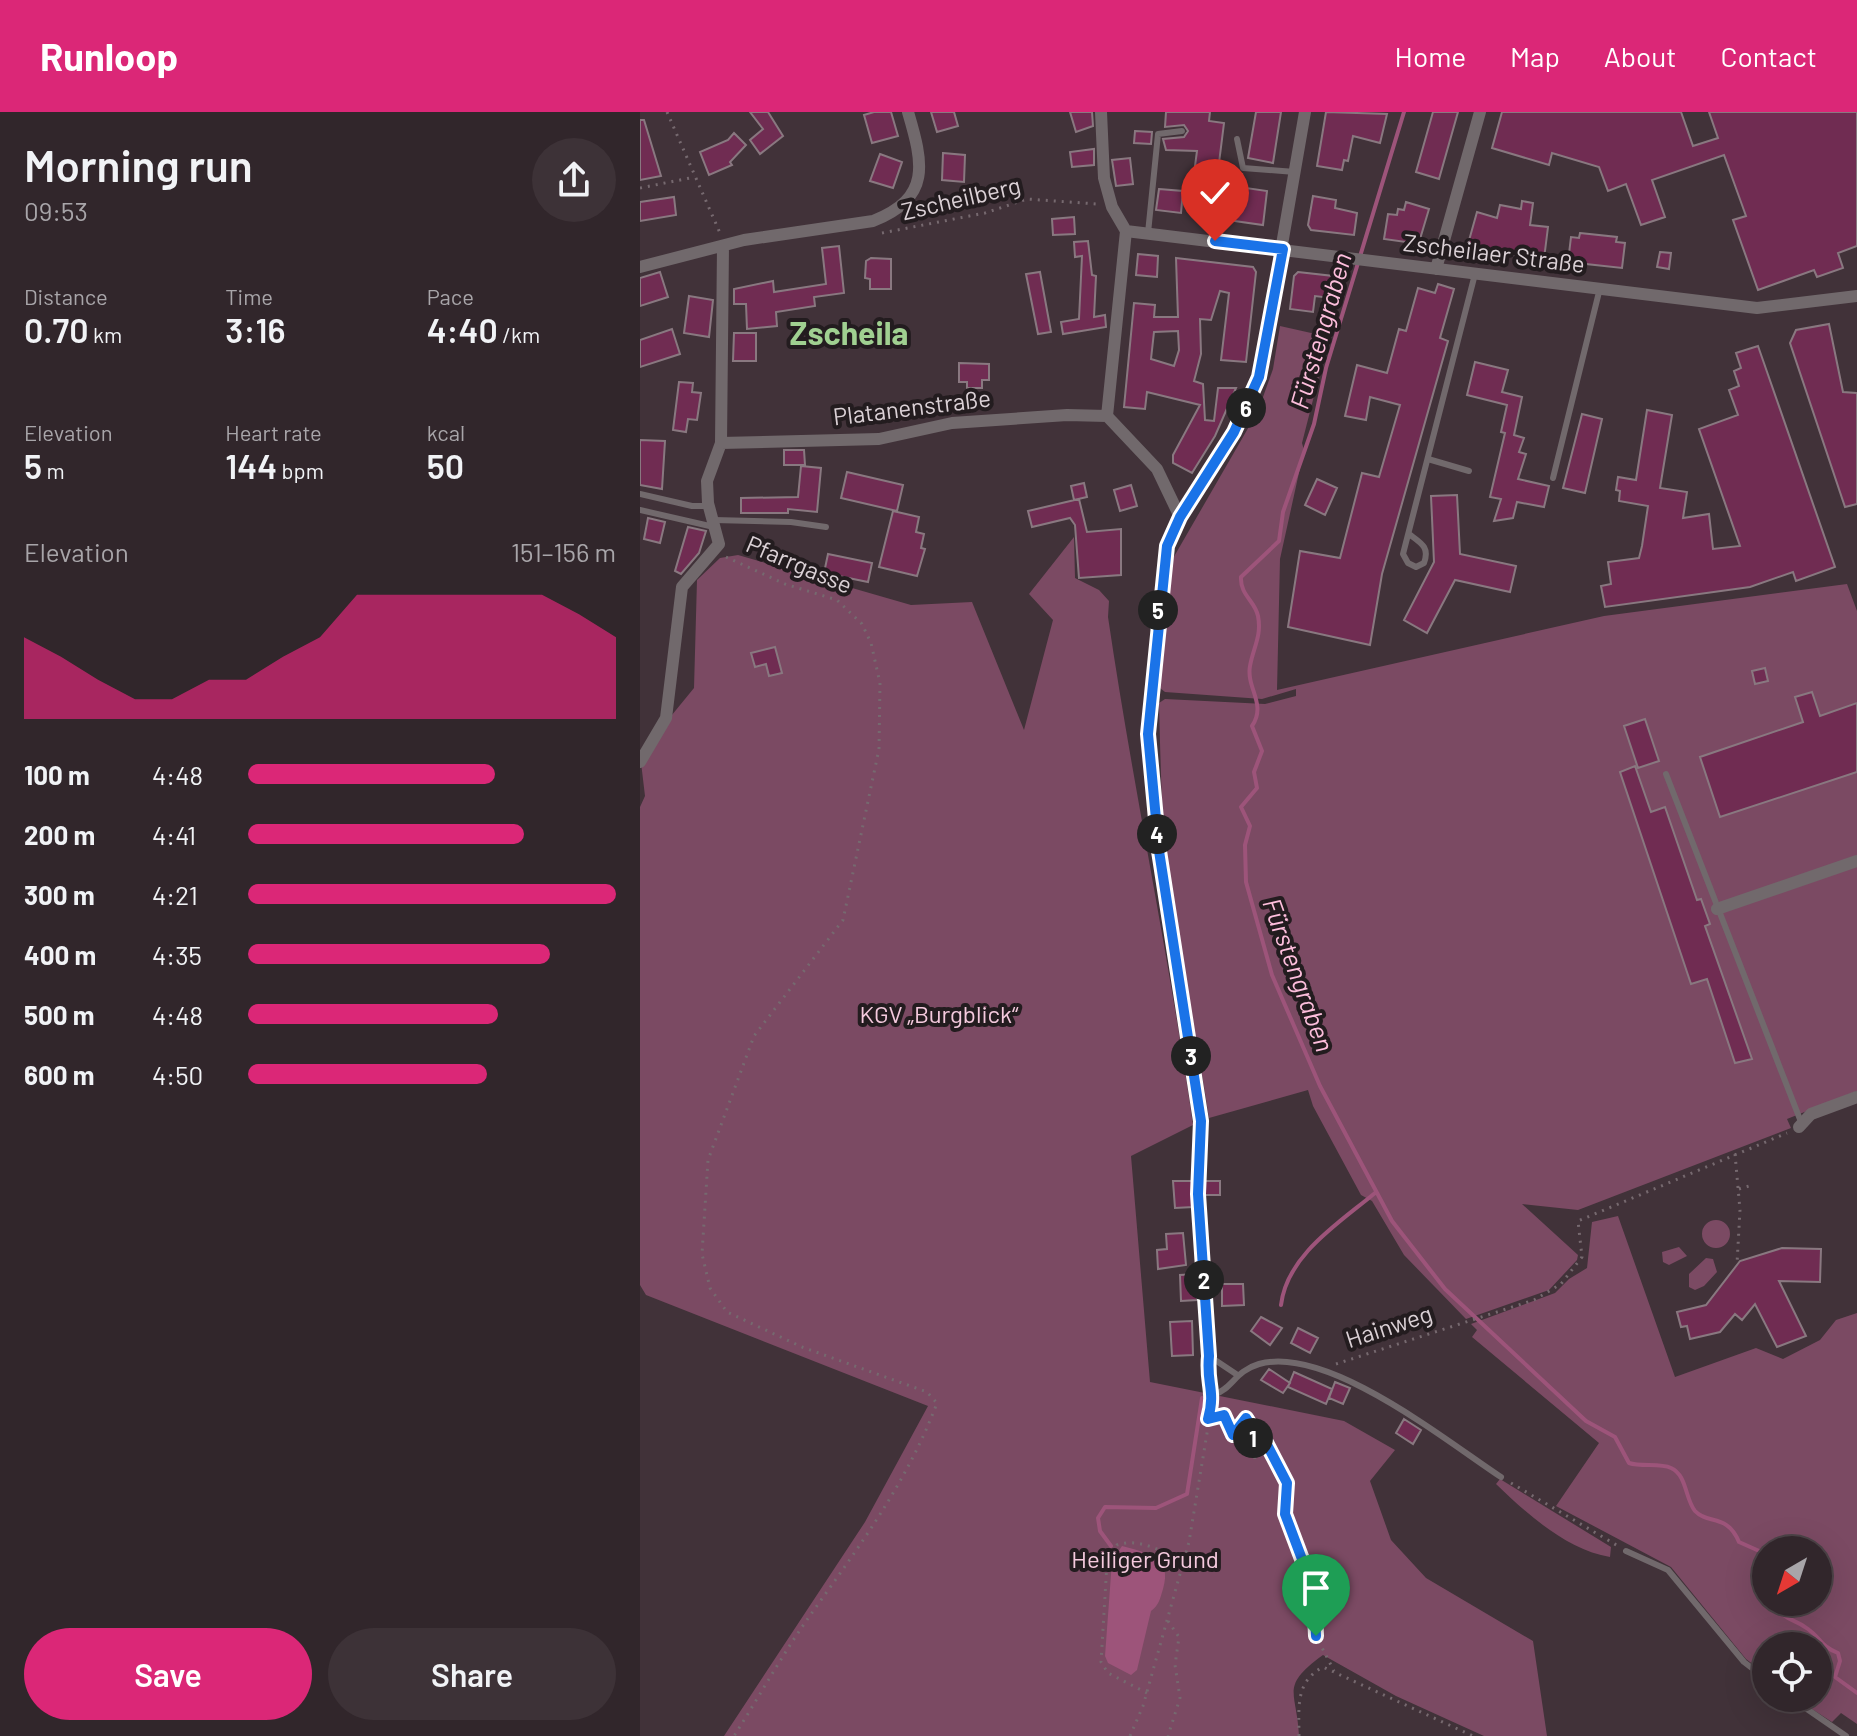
<!DOCTYPE html>
<meta charset="utf-8">
<style>
body{margin:0;font-family:Barlow,sans-serif;background:#3d3237;color:#f1f3f6;height:100vh;display:flex;flex-direction:column;font-size:30px;white-space:nowrap}
*{box-sizing:border-box;margin:0}
p{font-size:26px;color:#a8a5a9}
.icon{flex:none;width:44px;height:44px;fill:none;stroke:currentColor;stroke-width:2;stroke-linecap:round;stroke-linejoin:round}
.map{position:relative;flex:1;overflow:hidden}
.panel{display:flex;flex-direction:column;background:#31262b;width:640px}
.panel>*{flex:none}
.needle{width:52px;rotate:219deg}
.buttons{position:absolute;left:1112px;top:1424px;display:grid;gap:16px}
.buttons a{display:grid;place-items:center;width:80px;height:80px;border-radius:50%;background:#31262b;box-shadow:0 8px 32px #0002,0 0 0 2px #4c4347;font-size:40px}
.pin{position:absolute;display:grid;place-items:center;width:68px;height:68px;color:#fff;margin:-82px -34px;border-radius:50% 50% 50% 0;rotate:-45deg;box-shadow:0 0 8px #0007}
.pin .icon{rotate:45deg}
.km{position:absolute;width:40px;height:40px;margin:-20px;border-radius:50%;background:#222;color:#fff;font-size:22px;line-height:40px;text-align:center}
.round{display:grid;place-items:center;flex:none;width:84px;height:84px;border-radius:42px;background:#3d3237}
.summary{display:flex;align-items:center;justify-content:space-between;height:136px;padding:0 24px}
h1{font-size:44px;font-weight:600;line-height:60px}
.stats{display:grid;grid-template-columns:repeat(3,1fr);gap:12px;height:136px;padding:8px 24px}
.stats div{display:grid;align-content:center}
.stats b{font-size:34px;font-weight:600}
.stats small{font-size:22px;font-weight:400}
.stats p{font-size:22px}
.chart{height:224px;padding:16px 24px}
.chart p{display:flex;justify-content:space-between}
.chart svg{width:100%;height:144px;margin-top:8px;fill:#db2777;opacity:.7}
.button{display:flex;gap:16px;margin-top:auto;padding:16px 24px}
.button a{flex:1;height:92px;border-radius:48px;background:#db2777;color:#fff;font-size:32px;font-weight:600;line-height:92px;text-align:center}
.button a+a{background:#3d3237;color:#f1f3f6}
ul{padding:0 24px;list-style:none;font-size:26px}
li{display:grid;grid-template-columns:128px 96px 1fr;align-items:center;height:60px}
li i{height:20px;border-radius:10px;background:#db2777}
header{display:flex;align-items:center;gap:48px;box-sizing:border-box;height:112px;padding:0 40px;background:#db2777;color:#fff}
header strong{font-size:38px}
nav{display:flex;gap:44px;margin-inline-start:auto;font-size:28px}
main{display:flex;flex:1;min-height:0}
.map>svg:first-child{display:block}
.green{fill:#7b4a63;fill-rule:evenodd}
.water{fill:#9d547a}
.lines{fill:none;stroke-linecap:round;stroke-linejoin:round}
.stream{stroke:#9d547a;stroke-width:4}
.building{fill:#702c52;stroke:#897880;stroke-width:2;fill-rule:evenodd}
.path{stroke:#76696f;stroke-width:3;stroke-dasharray:2 6;stroke-linecap:butt}
.service{stroke:#71696c;stroke-width:6}
.minor{stroke:#71696c;stroke-width:12}
.route-casing{stroke:#fff;stroke-width:16}
.route{stroke:#1a73e8;stroke-width:10}
.labels{text-anchor:middle;stroke-width:8;stroke-linejoin:round;paint-order:stroke}
.street-label{font-size:24px;fill:#dbd1d6;stroke:#231c1f}
.park-label{font-size:24px;fill:#f5cade;stroke:#231c1f}
.water-label{font-size:26px;font-style:italic;fill:#fdbedc;stroke:#231c1f}
.district-label{font-size:32px;font-weight:bold;fill:#a0d091;stroke:#231c1f}
</style>
<header>
<strong>Runloop</strong>
<nav><a>Home</a><a>Map</a><a>About</a><a>Contact</a></nav>
</header>
<main>
<section class="panel">
<div class="summary"><div><h1>Morning run</h1><p>09:53</p></div><a class="round"><svg class="icon" aria-label="share" viewBox="0 0 24 24"><path d="M12 15V3M7 8l5-5 5 5M5 13v7h14v-7"/></svg></a></div>
<div class="stats">
<div><p>Distance</p><b>0.70<small> km</small></b></div>
<div><p>Time</p><b>3:16</b></div>
<div><p>Pace</p><b>4:40<small> /km</small></b></div>
</div>
<div class="stats">
<div><p>Elevation</p><b>5<small> m</small></b></div>
<div><p>Heart rate</p><b>144<small> bpm</small></b></div>
<div><p>kcal</p><b>50</b></div>
</div>
<div class="chart"><p><span>Elevation</span>151–156 m</p>
<svg viewBox="0 0 160 44" preserveAspectRatio="none"><path d="M0 44V19L10 25L20 32L30 38L40 38L50 32L60 32L70 25L80 19L90 6L100 6L110 6L120 6L130 6L140 6L150 12L160 19V44z"/></svg>
</div>
<ul>
<li><b>100 m</b>4:48<i style="width:67%"></i></li>
<li><b>200 m</b>4:41<i style="width:75%"></i></li>
<li><b>300 m</b>4:21<i style="width:100%"></i></li>
<li><b>400 m</b>4:35<i style="width:82%"></i></li>
<li><b>500 m</b>4:48<i style="width:68%"></i></li>
<li><b>600 m</b>4:50<i style="width:65%"></i></li>
</ul>
<div class="button"><a>Save</a><a>Share</a></div>
</section>
<div class="map">
<svg width="1217" height="1624" viewBox="0 0 1217 1624">
<rect width="100%" height="100%" fill="#413239"/>
<path class="green" d="M640,214L689,225L662,331L664,338L640,447L637,578L964,504L1207,472L1217,499V979L1147,1007L1151,1016L938,1098L882,1092L938,1143L937,1148L909,1178L826,1207L764,1143L732,1089L721,1083L673,994L668,978L569,1006C560,945 547,885 536,824C522,752 521,665 519,591L525,587L625,592L656,584V577L622,587L525,580L520,576L528,455L618,299L633,257Z
M434,425L435,466L459,478L469,489L468,505C493,675 529,843 553,1013L491,1044L510,1270L704,1309L755,1338L730,1369L751,1428L786,1466L893,1529L907,1624H844L756,1584L683,1543C639,1575 657,1579 659,1624H84L225,1410L288,1294L6,1183L0,1173V695L5,684L0,642L54,576L57,468L80,446L98,443L271,493L332,490L384,618L413,508L389,482Z
M978,1104L1035,1265L1116,1236L1143,1247L1180,1228L1196,1208L1217,1201V1612L1201,1601L1192,1610L1155,1586H1178V1534H1126V1562L1106,1547L1031,1455L916,1394L959,1331L832,1225L837,1218L831,1212L915,1181L929,1167L947,1156L952,1110ZM1126,1438H1178V1490H1126Z
M1062 1122a14 14 0 1 1 28 0a14 14 0 1 1-28 0Z
M1039,1135L1047,1144L1029,1153L1023,1150L1022,1140Z
M1066,1146L1073,1147L1077,1160L1064,1174L1055,1178L1049,1175V1162Z
M860,1367L971,1435L970,1445C927,1438 887,1402 856,1372Z"/>
<path class="water" d="M482,1434C507,1441 533,1445 523,1477C520,1487 519,1493 511,1499L497,1558L491,1563L468,1551L465,1544L472,1449Z"/>
<g class="lines">
<path class="stream" d="M764,0L686,256L674,312L643,400L639,429L601,465C600,483 615,489 618,504C622,524 613,536 610,554C606,576 627,592 612,614L622,639L614,660L617,676L601,695L610,714L605,733L606,770L632,863L680,974L752,1109L805,1177L946,1309L975,1325L989,1351C1001,1355 1020,1351 1031,1356C1047,1363 1045,1387 1055,1399C1068,1413 1087,1401 1099,1430L1126,1442
M641,1193C647,1143 699,1111 735,1081
M471,1434L460,1419L458,1406L465,1395L516,1396L547,1382L562,1286
M1133,1490C1148,1512 1150,1504 1168,1517C1181,1526 1180,1534 1198,1541L1200,1549L1195,1565L1217,1581"/>
</g>
<path class="building" d="M110,0H128L143,24L120,42L110,28L123,17Z
M234,0H251L258,24L232,31L224,3Z
M291,0H314L318,14L297,20Z
M430,0H452L453,14L436,20Z
M526,0H570L569,9L584,11L578,59L602,62L599,75L627,79L623,113L566,105L571,67L561,65L564,55L555,54L557,39L526,38L523,27L544,25L548,19L544,13L525,15Z
M616,0H641L633,51L608,46Z
M686,0L747,2L740,31L713,24L708,49L704,48L702,58L677,54Z
M793,0H818L799,67L776,60Z
M862,0H1041L1053,34L1078,26L1069,0H1217V134L1198,141L1203,156L1177,165L1174,158L1118,178L1093,108L1106,104L1084,43L1012,68L1025,105L1001,113L986,72L968,79L959,55L912,41L909,53L852,36Z
M0,8H4L21,64L0,68Z
M495,19L512,20L511,32L494,31Z
M94,21L106,33L90,50L92,53L69,63L60,40L88,28Z
M454,37V53L432,55L430,40Z
M303,41L325,43L324,70L302,68Z
M240,42L262,50L253,76L230,69Z
M490,46L493,72L476,74L472,48Z
M519,77L543,79L541,101L516,98Z
M673,84L696,88L695,96L717,101L714,123L671,118L668,113Z
M34,85L36,103L0,109V90Z
M882,89L893,91L890,113L908,115L904,147L832,137L828,132L837,100L857,106L860,93L881,97Z
M766,90L789,97L780,127L773,131L744,127L748,102L757,103L758,97L764,98Z
M434,105L435,122L413,123L412,107Z
M940,121L977,125L976,130L985,131L982,156L928,150L931,125L939,126Z
M448,129L452,163L456,164L454,205L465,203L466,215L423,222L421,210L439,207L442,144L435,145L434,130Z
M199,134L204,181L174,185L175,194L136,200L137,214L107,217L106,192H94V177L133,169L134,180L186,172L182,136Z
M1020,140L1031,141L1029,157L1017,155Z
M498,142L518,144L517,165L496,163Z
M231,146L251,147V177H230V167L225,166L226,149Z
M536,146L613,155L616,160L606,250L581,248L589,181L580,179L571,208L560,207L561,242L554,269L563,272L565,308L574,309L578,276H596L575,324L552,361L533,351V343L560,293L507,280L505,297L484,295L494,191L515,193L514,205H538ZM538,219L539,238L534,254L511,247L514,220Z
M20,160L28,185L0,194V166Z
M400,160L411,220L398,222L386,162Z
M658,160L693,164L691,186L675,184L673,200L650,197L654,164Z
M798,172L814,177L800,226L808,229L742,462L730,533L648,515L660,439L700,446L722,361L739,365L760,293L730,285L726,308L705,304L717,253L747,261L759,217L766,219L778,176L795,181Z
M49,184L73,188L69,225L44,221Z
M1189,212L1203,280L1217,281V392L1205,395L1150,231L1156,218Z
M32,217L40,242L0,255V228Z
M94,221H116V249H93Z
M1118,234L1195,455L1156,469L1153,460L1110,475L965,495L961,474L971,472L968,450L999,446L1002,434L1008,394L979,389L980,379L976,378L978,365L996,368L1007,298L1032,303L1020,376L1047,380L1043,406L1069,402L1073,437L1100,434L1059,317L1098,303L1089,278L1099,274L1094,259L1101,256L1096,241Z
M835,250L868,258L862,280L882,285L874,323L884,326L879,340L886,342L878,367L909,374L904,395L877,390L873,406L854,409L861,387L850,385L865,321L861,320L867,293L827,283Z
M319,251L349,252V268H342V276H327V270H319Z
M39,270L53,271L52,280L61,281L57,308L48,307L46,320L33,318Z
M942,302L962,307L945,381L923,376Z
M0,328L25,329L22,377L0,373Z
M144,338H164L165,353H144Z
M161,354L181,356L177,400L148,397V401H101V386L158,385Z
M207,360L263,373L257,399L201,386Z
M677,367L697,376L685,403L665,393Z
M444,371L447,385L434,388L431,374Z
M491,373L497,394L480,399L474,378Z
M817,383L820,442L876,454L870,480L815,468L787,521L764,508L794,450L791,384Z
M439,387L447,420L481,417V463L439,466L435,413L430,406L392,415L388,399Z
M253,399L279,405L276,420L284,422L281,436L285,437L277,464L239,455Z
M8,406L25,410L20,431L4,427Z
M48,415L66,419L59,441L41,462L35,459Z
M188,442L232,451L228,470L184,461Z
M135,535L142,561L129,564L126,552L115,555L111,541Z
M1125,556L1128,569L1115,572L1112,559Z
M1172,580L1180,604L1217,591V660L1080,705L1060,645L1163,610L1155,585Z
M1005,607L1019,649L998,656L984,614Z
M995,654L1011,700L1025,695L1057,788L1061,787L1070,812L1065,814L1112,947L1095,951L1067,867L1051,872L980,660Z
M533,1069H553V1095L535,1096Z
M565,1069H580V1083H564Z
M543,1121L546,1153L518,1157L517,1138L527,1137L526,1122Z
M1142,1136L1181,1137L1180,1170L1139,1169L1166,1224L1137,1235L1115,1192L1102,1208L1095,1202L1080,1220L1050,1227L1047,1214L1041,1215L1037,1200L1066,1193L1100,1149Z
M556,1162L557,1188L541,1189L540,1163Z
M582,1172H603L604,1193L582,1194Z
M621,1205L642,1216L630,1233L611,1219Z
M552,1209L553,1243L532,1244L530,1210Z
M658,1216L678,1226L670,1241L651,1231Z
M629,1257L650,1271L643,1281L621,1268Z
M654,1260L692,1277L686,1292L648,1275Z
M695,1270L710,1276L703,1292L689,1286Z
M764,1307L781,1318L773,1332L756,1321Z"/>
<g class="lines">
<path class="path" d="M27,0L80,121
M0,76L55,65
M242,121L345,101L387,87L457,92
M86,445L145,472L197,488L222,512L231,531L240,571L239,637L203,808L114,924L68,1048L62,1142L70,1176L87,1200L162,1235L287,1280L297,1291C267,1371 218,1436 169,1505C142,1543 119,1585 94,1624
M1095,1042L1100,1098L1097,1152
M1099,1077L1109,1074
M696,1252L894,1188L921,1172L942,1145L938,1109L1147,1021
M568,1307L584,1303L593,1323L606,1306L613,1317V1329L623,1325L647,1371L645,1402L674,1479L676,1524L694,1559
M613,1329L615,1348
M871,1371L978,1434
M528,1509L539,1525L535,1553L540,1586L528,1624
M507,1581L468,1561L461,1550L467,1451L477,1433C498,1425 524,1440 543,1450
M490,1624L503,1594L549,1430L572,1291
M659,1624C659,1595 655,1570 683,1555L833,1624"/>
<path class="service" d="M597,27L603,56L655,60
M508,121L518,22L542,19
M788,347L829,359
M913,366L960,176
M0,382L52,394H70
M0,398L74,415
M540,405L522,454L508,622L519,739L561,1009L558,1082L569,1272L575,1282C592,1277 595,1259 619,1252C687,1233 805,1328 861,1365
M74,408L151,410L186,415
M769,422C781,431 790,435 784,451L776,455L768,451L763,442C787,349 811,255 835,162
M1026,662L1161,1010
M569,1244L596,1262
M986,1439L1028,1458L1104,1550L1126,1567
M1151,1586L1206,1624"/>
<path class="minor" d="M461,0L464,66L472,95L486,119
M486,119L1117,196L1217,184
M0,155L104,128L233,109C292,86 283,51 268,0
M796,157L840,0
M467,304L517,357L540,405L594,320L619,265L665,0
M467,304L486,119
M81,331L239,327L312,311L427,303L467,304
M0,650L26,606L42,475L79,432L68,391L67,369L81,331L83,134
M1077,797L1217,749
M1159,1015L1171,1002L1217,985"/>
</g>
<g class="lines">
<g class="route-casing">
<path id="route" d="M575,129L643,137L619,265L594,320L540,405L527,434L508,622L519,739L561,1009L558,1082L569,1244C566,1272 576,1278 568,1307L584,1303L593,1323L606,1306L613,1317V1329L623,1325L647,1371L645,1402L674,1479L676,1524"/>
</g>
<use href="#route" class="route"/>
</g>
<g class="labels">
<g class="street-label">
<text transform="translate(321 87) rotate(-13)" y="8">Zscheilberg</text>
<text transform="translate(854 142) rotate(7)" y="8">Zscheilaer Straße</text>
<text transform="translate(272 296) rotate(-7)" y="8">Platanenstraße</text>
<text transform="translate(159 453) rotate(23)" y="8">Pfarrgasse</text>
<text transform="translate(749 1215) rotate(-18)" y="8">Hainweg</text>
</g>
<g class="park-label">
<text x="299" y="911">KGV „Burgblick“</text>
<text x="505" y="1456">Heiliger Grund</text>
</g>
<g class="water-label">
<text transform="translate(681 219) rotate(-74)" y="9">Fürstengraben</text>
<text transform="translate(658 863) rotate(70)" y="9">Fürstengraben</text>
</g>
<g class="district-label">
<text x="209" y="233">Zscheila</text>
</g>
</g>
</svg>
<div class="buttons">
<a><svg class="needle" viewBox="-14 -14 28 28"><path d="M0-13l5 13h-10z" fill="#e53935"/><path d="M0 13l5-13h-10z" fill="#a8a5a9"/></svg></a>
<a><svg class="icon" aria-label="locate" viewBox="0 0 24 24"><circle cx="12" cy="12" r="6"/><path d="M12 2v4M12 18v4M2 12h4M18 12h4"/></svg></a>
</div>
<div class="pin" style="left:676px;top:1524px;background:#1e9e55"><svg class="icon" aria-label="arrive" viewBox="0 0 24 24"><path d="M6 21V4h12l-3 4 3 4H6"/></svg></div>
<div class="pin" style="left:575px;top:129px;background:#d93025"><svg class="icon" aria-label="check" viewBox="0 0 24 24"><path d="M5 12l5 5 9-10"/></svg></div>
<b class="km" style="left:613px;top:1326px">1</b>
<b class="km" style="left:564px;top:1168px">2</b>
<b class="km" style="left:551px;top:944px">3</b>
<b class="km" style="left:517px;top:722px">4</b>
<b class="km" style="left:518px;top:498px">5</b>
<b class="km" style="left:606px;top:296px">6</b>
</div>
</main>
